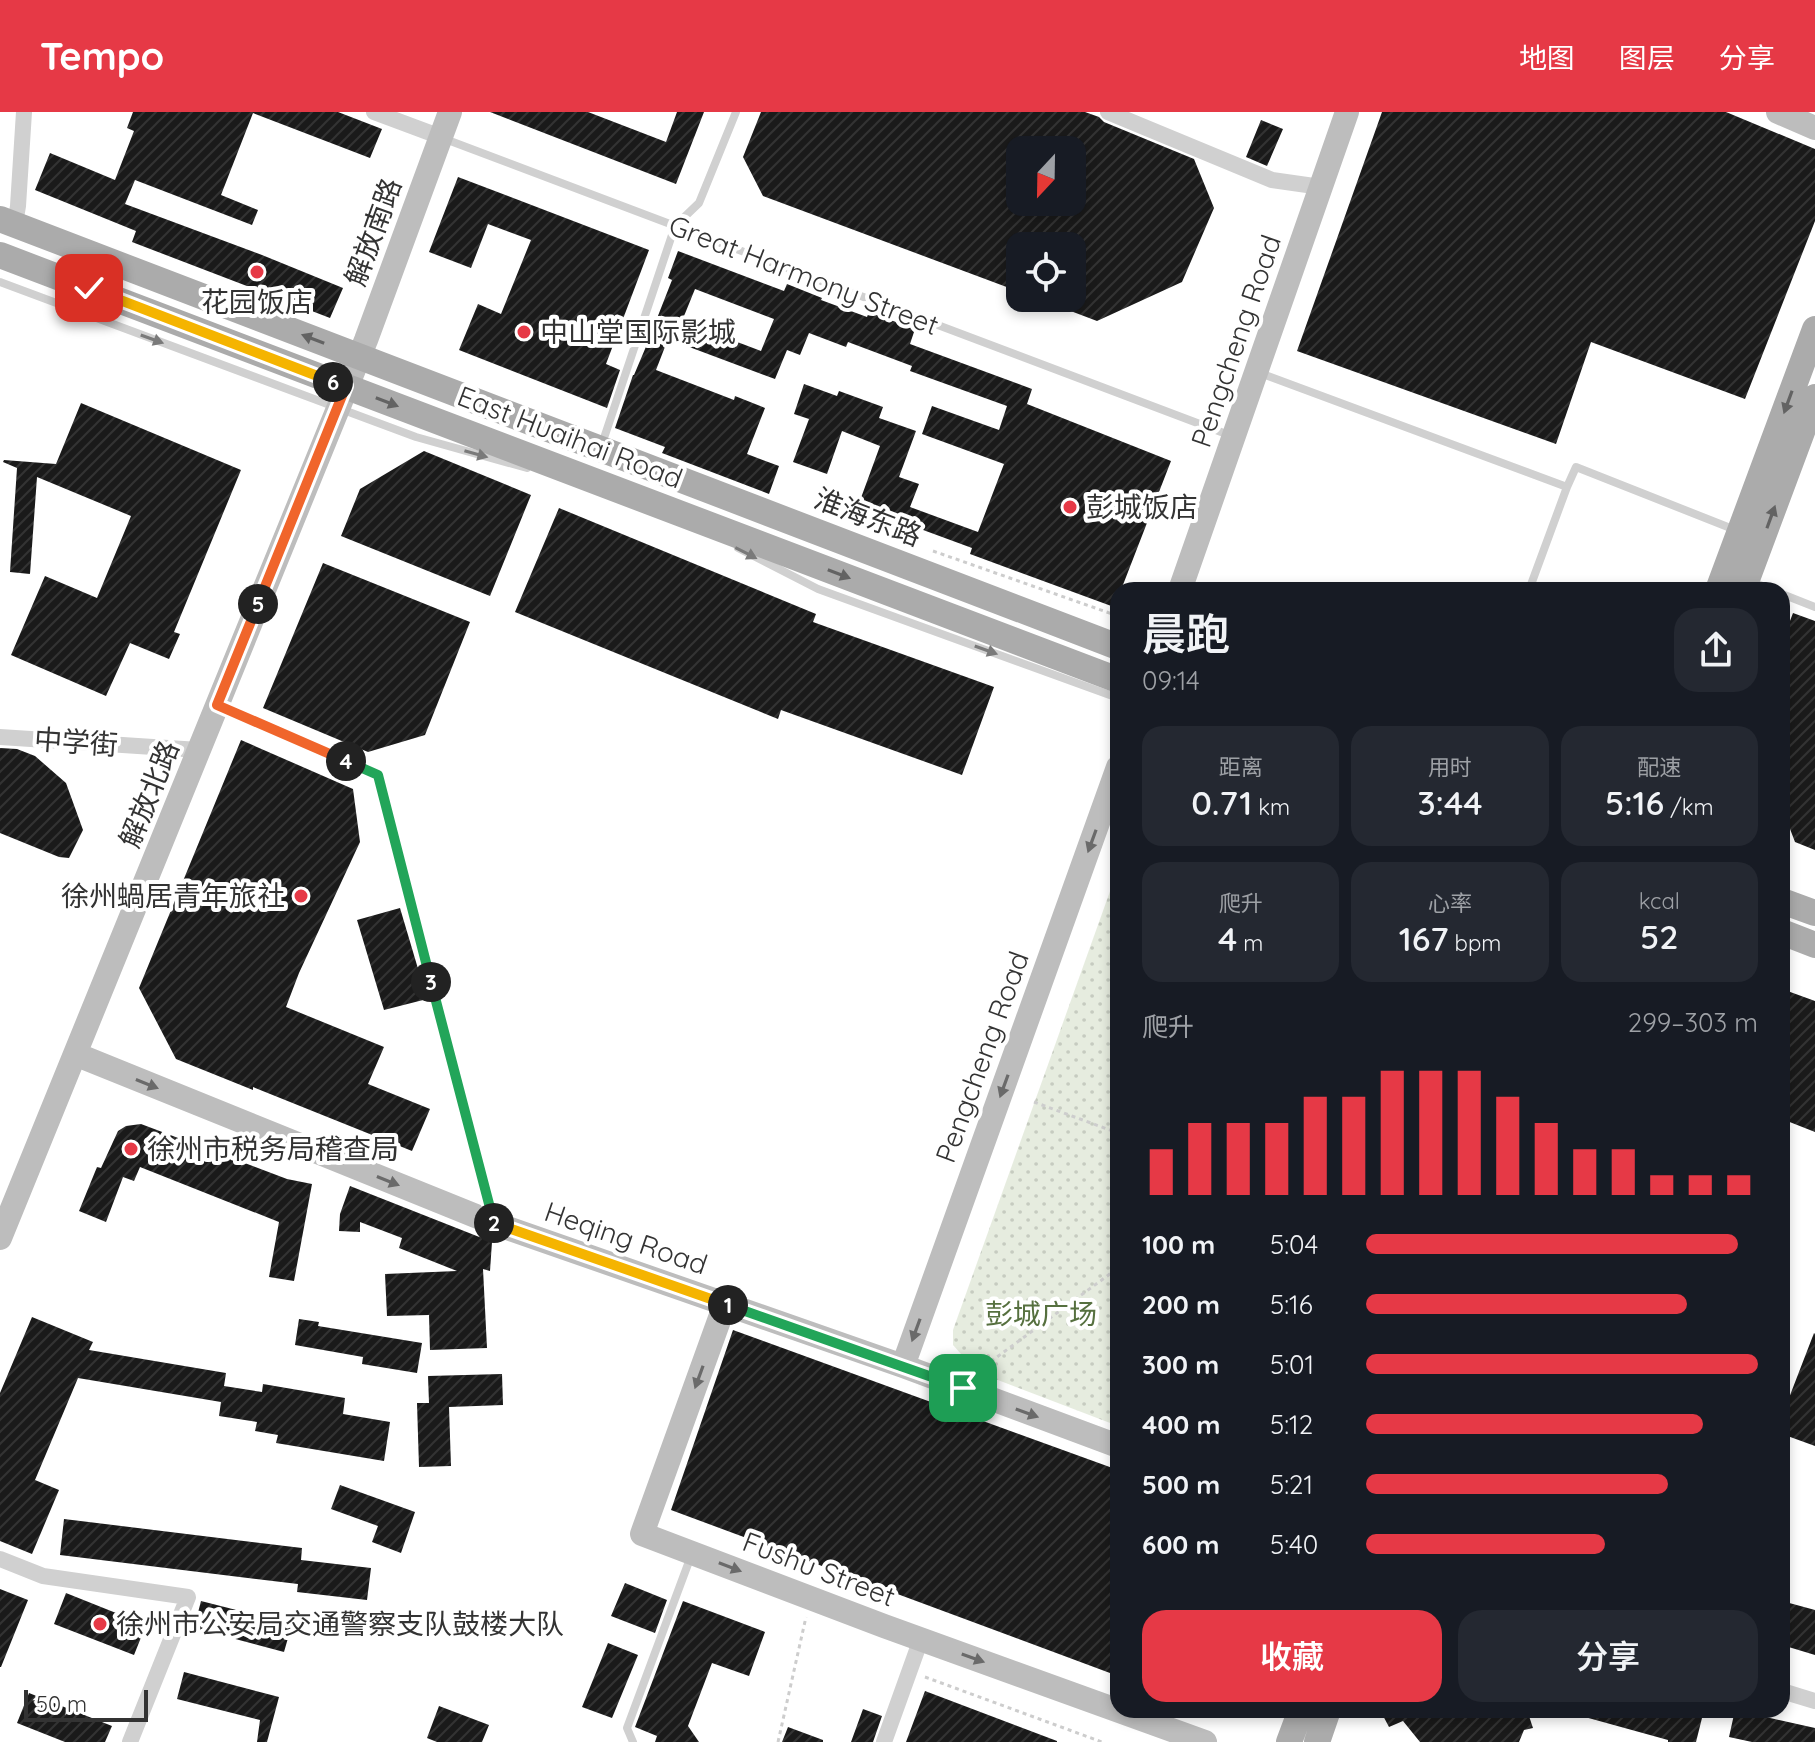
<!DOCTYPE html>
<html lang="zh">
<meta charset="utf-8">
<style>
body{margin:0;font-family:Quicksand,"Noto Sans SC",sans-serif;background:#242831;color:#f1f3f6;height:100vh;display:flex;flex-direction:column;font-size:30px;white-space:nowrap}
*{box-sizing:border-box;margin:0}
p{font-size:26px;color:#9ea1a6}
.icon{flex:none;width:44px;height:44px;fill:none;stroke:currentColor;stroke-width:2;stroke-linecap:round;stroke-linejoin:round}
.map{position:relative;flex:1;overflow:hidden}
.sheet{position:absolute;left:1110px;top:470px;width:680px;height:1136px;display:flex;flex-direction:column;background:#171b24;border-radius:24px;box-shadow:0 4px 12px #0003}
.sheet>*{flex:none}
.needle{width:52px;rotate:202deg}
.controls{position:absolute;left:1006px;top:24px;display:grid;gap:16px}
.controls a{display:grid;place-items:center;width:80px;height:80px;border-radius:16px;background:#171b24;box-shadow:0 4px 12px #0003;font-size:40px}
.scale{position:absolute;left:24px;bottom:20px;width:124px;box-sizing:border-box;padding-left:8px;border:4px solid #333;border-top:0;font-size:22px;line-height:28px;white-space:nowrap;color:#333;-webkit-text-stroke:6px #fff;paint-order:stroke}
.pin{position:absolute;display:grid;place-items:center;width:68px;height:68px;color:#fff;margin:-34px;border-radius:16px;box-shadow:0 4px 12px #0006}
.km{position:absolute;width:40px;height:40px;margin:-20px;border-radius:50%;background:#222;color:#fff;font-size:22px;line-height:40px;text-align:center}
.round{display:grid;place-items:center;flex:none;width:84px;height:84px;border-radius:24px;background:#242831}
.summary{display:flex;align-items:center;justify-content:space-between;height:136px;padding:0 32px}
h1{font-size:44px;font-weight:600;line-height:60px}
.metrics{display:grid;grid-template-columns:repeat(3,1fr);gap:12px;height:136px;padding:8px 32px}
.metrics div{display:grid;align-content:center;border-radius:20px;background:#242831;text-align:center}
.metrics b{font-size:34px;font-weight:600}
.metrics small{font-size:22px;font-weight:400}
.metrics p{font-size:22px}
.chart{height:224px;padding:16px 32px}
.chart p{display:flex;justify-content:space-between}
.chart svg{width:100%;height:144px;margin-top:8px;stroke:#e63946;stroke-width:6}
.cta{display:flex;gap:16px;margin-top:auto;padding:16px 32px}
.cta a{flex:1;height:92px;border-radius:24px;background:#e63946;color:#fff;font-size:32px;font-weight:600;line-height:92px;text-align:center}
.cta a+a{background:#242831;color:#f1f3f6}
ul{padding:0 32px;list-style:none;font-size:26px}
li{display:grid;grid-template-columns:128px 96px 1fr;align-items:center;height:60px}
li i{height:20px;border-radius:10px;background:#e63946}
header{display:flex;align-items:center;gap:48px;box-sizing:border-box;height:112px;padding:0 40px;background:#e63946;color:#fff}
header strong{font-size:38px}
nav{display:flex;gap:44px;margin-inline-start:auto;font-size:28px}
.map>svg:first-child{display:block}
.grass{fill:url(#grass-dots)}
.building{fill:url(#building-hatch);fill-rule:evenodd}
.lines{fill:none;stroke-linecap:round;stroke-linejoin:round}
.path{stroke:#cdcdcd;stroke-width:3;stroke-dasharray:4 4;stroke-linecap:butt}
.lane{stroke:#d0d0d0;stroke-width:8}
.street{stroke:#d0d0d0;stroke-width:16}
.secondary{stroke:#bdbdbd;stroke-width:24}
.primary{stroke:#ababab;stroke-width:26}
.oneway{fill:#7a7a7a}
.oneway2{fill:#636363}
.oneway3{fill:#6a6a6a}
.split-1-casing{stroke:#fff;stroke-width:16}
.split-2-casing{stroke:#fff;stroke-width:16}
.split-3-casing{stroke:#fff;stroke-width:16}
.split-4-casing{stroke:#fff;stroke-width:16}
.split-5-casing{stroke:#fff;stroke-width:16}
.split-6-casing{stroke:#fff;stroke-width:16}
.split-7-casing{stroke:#fff;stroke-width:16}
.split-1{stroke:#22a559;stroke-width:10}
.split-2{stroke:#f5b400;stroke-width:10}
.split-3{stroke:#22a559;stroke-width:10}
.split-4{stroke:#22a559;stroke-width:10}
.split-5{stroke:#f0652b;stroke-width:10}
.split-6{stroke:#f0652b;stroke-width:10}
.split-7{stroke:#f5b400;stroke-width:10}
.poi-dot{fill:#e63946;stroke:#fff;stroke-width:3}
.labels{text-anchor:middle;stroke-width:8;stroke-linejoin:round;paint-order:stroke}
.street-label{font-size:28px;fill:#333;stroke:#fff}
.poi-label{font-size:28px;fill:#333;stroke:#fff;text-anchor:start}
.park-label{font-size:28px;fill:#56703f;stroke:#fff}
</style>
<header>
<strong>Tempo</strong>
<nav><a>地图</a><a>图层</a><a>分享</a></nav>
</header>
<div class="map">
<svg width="1815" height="1630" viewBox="0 0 1815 1630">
<defs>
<pattern id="grass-dots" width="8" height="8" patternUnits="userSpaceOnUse" patternTransform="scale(2)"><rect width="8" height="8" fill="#e6ecdf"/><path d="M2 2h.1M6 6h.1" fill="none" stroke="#c6cbc0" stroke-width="1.8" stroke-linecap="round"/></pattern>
<pattern id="building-hatch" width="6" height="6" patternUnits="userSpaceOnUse" patternTransform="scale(2)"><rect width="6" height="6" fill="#1a1a1a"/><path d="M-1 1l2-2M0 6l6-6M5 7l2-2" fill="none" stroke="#333"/></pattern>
</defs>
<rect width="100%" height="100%" fill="#fff"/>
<path class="grass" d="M1118,757V1314L977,1260L953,1233V1218Z"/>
<path class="building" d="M133,0H338L382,17L370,46L253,1L221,83L258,98L252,113L135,68L125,92L262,143L343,176L330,206L132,130L136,119L35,78L50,41L115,68L134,19L127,16Z
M490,0H588L666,30L677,0H704L676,72Z
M761,0H1085L1099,5L1104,10L1194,47L1214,96L1182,170L1097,209L1039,187L1072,186V134H1020V180L763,84L743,45ZM1020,38H1072V90H1020Z
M1382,0H1726L1815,37V109L1745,287L1591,230L1556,332L1297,239Z
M1261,8L1283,17L1267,54L1246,45Z
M458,65L649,138L606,252L620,258L607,296L459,238L478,192L501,202L531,128L488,112L471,156L429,140Z
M678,139L784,179L787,172L822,186L821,188L867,205L869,200L915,217L910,232L1032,277L1027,292L1171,349L1121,478H1118V486L1114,495L970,442L972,436L858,394L880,334L842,319L827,362L793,350L809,307L794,302L804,272L837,284L839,279L883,295L879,306L916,319L899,365L919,372L910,395L978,420L1004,352L922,322L932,294L999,318L1007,294L910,259L912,254L848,230L846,235L809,221L800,243L787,238L775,267L668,227L656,258L734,288L735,284L765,296L747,342L779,354L769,382L662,341L665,335L615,316L633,263H634L645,237L672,168L668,166ZM695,177L774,207L761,239L682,209Z
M81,291L241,358L174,520L180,522L169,547L130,531L106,584L11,543L45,464L97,486L131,404L37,365L30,462L10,460L17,356L3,350L4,348L56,352Z
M424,339L531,383L490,484L341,424L360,377Z
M559,396L816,502L813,510L994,575L962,663L781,598L778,607L515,500Z
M323,451L470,510L425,623L368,640L263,596Z
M1793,501L1815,509V738L1795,730L1782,696V530Z
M241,628L353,677L360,730L299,861L286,895L384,935L368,972L430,997L412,1039L253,975V978L176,947L139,876Z
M0,636L17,637L35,644L66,671L83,718L69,746L59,745L0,721Z
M400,796L427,887L384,898L357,808Z
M1782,877L1815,889V1020L1782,1007Z
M141,1012L287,1067L312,1072L294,1169L269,1165L279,1110L140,1055L134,1069L123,1065L106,1110L79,1099L97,1055L101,1056L118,1019L126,1014Z
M350,1074L492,1130L490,1159L483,1157L487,1236L430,1238L429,1203L387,1204L385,1162L457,1159L399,1136L402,1126L360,1110V1120L339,1119L340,1102Z
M32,1205L93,1230L89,1238L226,1261L224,1274L262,1280L263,1272L345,1286L343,1302L390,1310L384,1349L276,1331L278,1323L255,1319L257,1310L219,1304L221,1290L78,1266L35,1368L59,1378L32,1442L0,1429V1281Z
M299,1207L319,1210L318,1214L422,1231L417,1261L362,1252L363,1245L295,1233Z
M733,1218L1118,1358V1564L671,1398Z
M1814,1221L1815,1222V1334L1782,1322V1304Z
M502,1262L503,1293L449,1295L451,1354L419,1355L417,1291H429L428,1264Z
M340,1373L415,1400L401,1441L372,1430L378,1414L331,1397Z
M64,1407L302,1436L301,1448L371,1456L367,1488L297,1480L298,1472L60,1443Z
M625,1471L667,1488L655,1521L611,1504Z
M0,1477L28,1488L1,1555H0Z
M66,1481L146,1513L134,1543L54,1512Z
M201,1489L292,1512L284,1540L194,1516Z
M683,1489L765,1520L749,1564L712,1551L688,1614L699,1630H655L657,1624L635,1615Z
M1782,1489L1815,1498V1543L1782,1533Z
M608,1531L638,1543L612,1606L582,1595Z
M184,1560L279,1585L267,1630H257L260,1608L177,1587Z
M925,1579L1057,1629V1630H906Z
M29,1581L112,1614L105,1630H65L17,1611Z
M439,1594L489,1613L482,1630H437L427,1626Z
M863,1597L882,1604L873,1630H851Z
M1380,1598H1527L1533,1616L1524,1618L1519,1630H1420L1403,1609L1389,1615Z
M1575,1598H1704L1696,1630H1668V1628L1574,1602Z
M1735,1598L1815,1616V1630H1752L1729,1625Z
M788,1615L823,1628V1630H782Z"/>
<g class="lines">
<path class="path" d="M933,439L1118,504
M1113,769L1118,771
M1034,990L1118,1021
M978,1259L1118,1156
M925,1565L1102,1630
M778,1630L806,1505"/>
<path class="lane" d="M445,27L1229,323
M0,170L416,325L527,356
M1257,260L1567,375L1576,355L1738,419
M598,332L604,326L675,114L699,91L736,0
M738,436L818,477L1118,586
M1750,469L1772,478
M1529,478L1567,375
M1782,482L1815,495
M220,594L378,663L492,1106
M633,1630L627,1616L691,1444"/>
<path class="street" d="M374,0L441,25
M1108,0L1272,68L1321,75
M15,112L18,94L24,0
M0,625L199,638
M0,1447L43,1464L188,1485L130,1630
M1782,1579L1815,1589
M884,1630L921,1527"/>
<path class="secondary" d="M1778,0L1815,16
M1180,478L1347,0
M75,942L493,1111L903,1254L1118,1334
M0,1126L366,228L450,0
M725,1192L642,1422L884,1514L1205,1630
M903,1254L1118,655"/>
<path class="primary" d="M0,107L1118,535
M0,143L1118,568
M1718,478L1815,217
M1743,478L1815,285
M1782,789L1815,801
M1782,820L1815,833
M1289,1630L1301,1598
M1317,1630L1328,1598"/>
</g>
<defs><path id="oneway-solid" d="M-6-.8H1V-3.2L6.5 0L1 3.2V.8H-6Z" transform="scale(2)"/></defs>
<g class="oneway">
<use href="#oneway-solid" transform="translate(152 227) rotate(20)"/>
<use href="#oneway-solid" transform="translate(476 342) rotate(16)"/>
<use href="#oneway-solid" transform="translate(746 441) rotate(27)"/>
<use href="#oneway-solid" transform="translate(986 538) rotate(20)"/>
</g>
<g class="oneway2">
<use href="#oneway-solid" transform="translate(313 227) rotate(-159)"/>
<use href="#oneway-solid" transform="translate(387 290) rotate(21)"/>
<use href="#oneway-solid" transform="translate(1788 290) rotate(110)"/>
<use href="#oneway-solid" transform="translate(1771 405) rotate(-70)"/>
<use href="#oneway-solid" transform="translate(839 462) rotate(21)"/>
</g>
<g class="oneway3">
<use href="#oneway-solid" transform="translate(1092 729) rotate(110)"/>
<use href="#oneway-solid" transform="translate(147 972) rotate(22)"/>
<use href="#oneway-solid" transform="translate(1004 974) rotate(110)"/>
<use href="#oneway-solid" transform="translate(388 1069) rotate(22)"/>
<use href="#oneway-solid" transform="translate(916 1218) rotate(110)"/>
<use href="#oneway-solid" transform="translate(699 1265) rotate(110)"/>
<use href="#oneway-solid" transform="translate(1027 1301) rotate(20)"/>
<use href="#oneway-solid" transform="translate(730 1455) rotate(21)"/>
<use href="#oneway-solid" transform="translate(973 1546) rotate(20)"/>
</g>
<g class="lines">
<g class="split-1-casing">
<path id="split-1" d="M728,1193L963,1276"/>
</g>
<g class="split-2-casing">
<path id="split-2" d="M494,1111L728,1193"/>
</g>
<g class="split-3-casing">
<path id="split-3" d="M431,870L494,1111"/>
</g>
<g class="split-4-casing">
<path id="split-4" d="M346,649L378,663L431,870"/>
</g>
<g class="split-5-casing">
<path id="split-5" d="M258,492L217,593L346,649"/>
</g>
<g class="split-6-casing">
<path id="split-6" d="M258,492L346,274L333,270"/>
</g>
<g class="split-7-casing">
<path id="split-7" d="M89,176L333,270"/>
</g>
<use href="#split-1" class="split-1"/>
<use href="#split-2" class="split-2"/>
<use href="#split-3" class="split-3"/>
<use href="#split-4" class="split-4"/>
<use href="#split-5" class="split-5"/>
<use href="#split-6" class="split-6"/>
<use href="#split-7" class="split-7"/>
</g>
<g class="poi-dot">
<circle cx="257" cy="160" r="8"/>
<circle cx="524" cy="220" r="8"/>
<circle cx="1070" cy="395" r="8"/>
<circle cx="301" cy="784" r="8"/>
<circle cx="131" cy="1037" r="8"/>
<circle cx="100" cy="1512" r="8"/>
</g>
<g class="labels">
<g class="street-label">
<text transform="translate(373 120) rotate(-70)" y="10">解放南路</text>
<text transform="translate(804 163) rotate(21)" y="10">Great Harmony Street</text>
<text transform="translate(1236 229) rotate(-71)" y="10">Pengcheng Road</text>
<text transform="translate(570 325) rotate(21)" y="10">East Huaihai Road</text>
<text transform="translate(868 405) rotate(21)" y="10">淮海东路</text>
<text transform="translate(76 630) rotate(4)" y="10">中学街</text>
<text transform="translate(149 682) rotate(-68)" y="10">解放北路</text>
<text transform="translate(982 945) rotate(-70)" y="10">Pengcheng Road</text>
<text transform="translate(626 1126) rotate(19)" y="10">Heqing Road</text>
<text transform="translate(819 1457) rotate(21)" y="10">Fushu Street</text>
</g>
<g class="poi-label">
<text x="257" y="200" text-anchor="middle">花园饭店</text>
<text x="540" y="230">中山堂国际影城</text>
<text x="1086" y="405">彭城饭店</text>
<text x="285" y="794" text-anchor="end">徐州蝸居青年旅社</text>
<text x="147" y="1047">徐州市税务局稽查局</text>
<text x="116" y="1522">徐州市公安局交通警察支队鼓楼大队</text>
</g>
<g class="park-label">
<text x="1041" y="1212">彭城广场</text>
</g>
</g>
</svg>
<div class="controls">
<a><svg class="needle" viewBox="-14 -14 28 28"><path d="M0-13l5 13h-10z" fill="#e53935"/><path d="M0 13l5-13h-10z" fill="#9ea1a6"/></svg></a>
<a><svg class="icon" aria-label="locate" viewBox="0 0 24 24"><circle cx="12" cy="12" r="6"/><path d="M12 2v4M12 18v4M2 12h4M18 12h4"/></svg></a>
</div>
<div class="scale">50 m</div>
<div class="pin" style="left:963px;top:1276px;background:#1e9e55"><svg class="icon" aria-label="arrive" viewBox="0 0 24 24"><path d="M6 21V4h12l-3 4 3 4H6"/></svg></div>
<div class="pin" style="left:89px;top:176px;background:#d93025"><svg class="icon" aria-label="check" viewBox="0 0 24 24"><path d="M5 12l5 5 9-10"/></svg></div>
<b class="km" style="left:728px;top:1193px">1</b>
<b class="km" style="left:494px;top:1111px">2</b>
<b class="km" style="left:431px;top:870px">3</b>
<b class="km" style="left:346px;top:649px">4</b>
<b class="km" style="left:258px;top:492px">5</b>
<b class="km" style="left:333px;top:270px">6</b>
<section class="sheet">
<div class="summary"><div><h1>晨跑</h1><p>09:14</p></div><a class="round"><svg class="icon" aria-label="share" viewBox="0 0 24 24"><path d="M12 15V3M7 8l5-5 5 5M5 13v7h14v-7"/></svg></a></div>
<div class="metrics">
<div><p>距离</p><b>0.71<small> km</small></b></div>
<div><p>用时</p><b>3:44</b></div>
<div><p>配速</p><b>5:16<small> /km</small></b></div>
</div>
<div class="metrics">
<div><p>爬升</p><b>4<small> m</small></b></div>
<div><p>心率</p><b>167<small> bpm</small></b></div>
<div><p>kcal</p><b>52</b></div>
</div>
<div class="chart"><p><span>爬升</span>299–303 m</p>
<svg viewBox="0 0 160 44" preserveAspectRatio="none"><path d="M5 44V30M15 44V22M25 44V22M35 44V22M45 44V14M55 44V14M65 44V6M75 44V6M85 44V6M95 44V14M105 44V22M115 44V30M125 44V30M135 44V38M145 44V38M155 44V38"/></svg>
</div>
<ul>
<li><b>100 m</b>5:04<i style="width:95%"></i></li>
<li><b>200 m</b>5:16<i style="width:82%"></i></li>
<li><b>300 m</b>5:01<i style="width:100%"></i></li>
<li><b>400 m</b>5:12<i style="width:86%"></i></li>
<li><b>500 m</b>5:21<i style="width:77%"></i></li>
<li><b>600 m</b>5:40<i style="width:61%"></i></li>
</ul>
<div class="cta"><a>收藏</a><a>分享</a></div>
</section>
</div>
